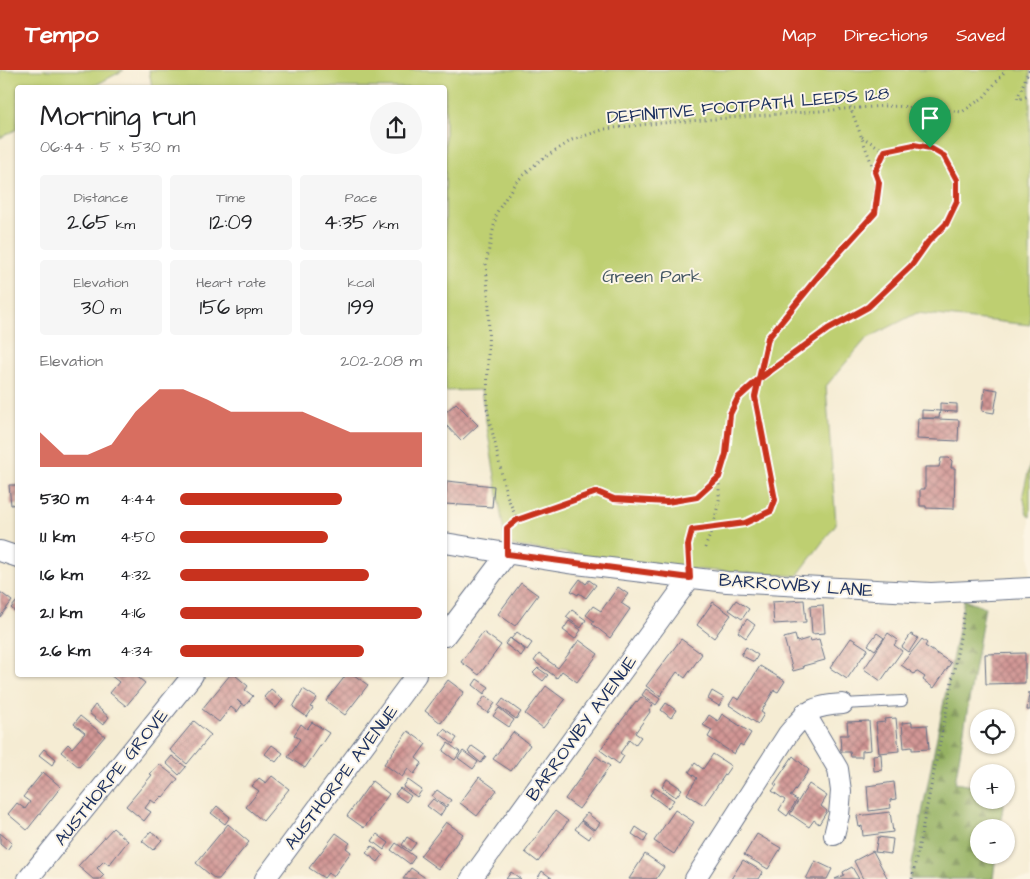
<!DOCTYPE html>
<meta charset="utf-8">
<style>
body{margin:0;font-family:"Architects Daughter",sans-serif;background:#f6f6f6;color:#202124;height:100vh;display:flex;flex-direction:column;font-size:19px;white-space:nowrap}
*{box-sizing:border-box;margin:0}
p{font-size:16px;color:#757577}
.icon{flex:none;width:28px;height:28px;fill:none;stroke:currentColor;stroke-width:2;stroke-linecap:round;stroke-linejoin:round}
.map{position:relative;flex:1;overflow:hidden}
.drawer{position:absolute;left:15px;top:15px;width:432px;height:592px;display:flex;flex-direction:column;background:#fff;border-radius:5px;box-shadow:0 1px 4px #0004}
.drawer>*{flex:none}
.buttons{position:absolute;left:970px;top:639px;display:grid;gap:10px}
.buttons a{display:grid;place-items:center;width:45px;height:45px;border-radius:50%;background:#fff;box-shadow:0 1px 4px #0004;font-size:25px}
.pin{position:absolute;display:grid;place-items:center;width:42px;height:42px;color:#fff;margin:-51px -21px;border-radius:50% 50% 50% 0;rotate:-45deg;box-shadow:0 0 5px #0007}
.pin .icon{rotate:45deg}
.round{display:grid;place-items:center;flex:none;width:52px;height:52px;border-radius:26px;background:#f6f6f6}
.head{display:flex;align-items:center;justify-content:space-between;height:85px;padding:0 25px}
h1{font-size:28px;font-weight:600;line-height:38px}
.stats{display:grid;grid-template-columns:repeat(3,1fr);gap:8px;height:85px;padding:5px 25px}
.stats div{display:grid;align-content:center;border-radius:5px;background:#f6f6f6;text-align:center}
.stats b{font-size:21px;font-weight:600}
.stats small{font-size:14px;font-weight:400}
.stats p{font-size:14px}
.chart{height:140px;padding:10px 25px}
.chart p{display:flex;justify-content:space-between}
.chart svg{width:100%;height:90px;margin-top:5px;fill:#c8321e;opacity:.7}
ul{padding:0 25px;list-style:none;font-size:16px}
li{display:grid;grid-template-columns:80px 60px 1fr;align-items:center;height:38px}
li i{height:12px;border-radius:6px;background:#c8321e}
header{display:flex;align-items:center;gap:30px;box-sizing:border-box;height:70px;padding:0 25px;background:#c8321e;color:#fff}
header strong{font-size:24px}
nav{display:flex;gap:28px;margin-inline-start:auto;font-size:18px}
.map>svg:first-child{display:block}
.forest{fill:url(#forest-firs);stroke:#587060}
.park{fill:#becf71;stroke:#6c7f68}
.building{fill:url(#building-cross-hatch)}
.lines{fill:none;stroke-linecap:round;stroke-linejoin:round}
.service-casing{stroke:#677187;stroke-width:12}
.minor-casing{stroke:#677187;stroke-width:22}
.path{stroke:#677187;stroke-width:3;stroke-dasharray:1 4;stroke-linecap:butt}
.service{stroke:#fff;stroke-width:10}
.minor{stroke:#fff;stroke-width:20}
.route-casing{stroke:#fff;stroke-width:10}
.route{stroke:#c8321e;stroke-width:6}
.labels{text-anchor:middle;stroke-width:4;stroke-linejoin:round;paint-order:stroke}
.street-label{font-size:18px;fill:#1b2f5e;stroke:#fcf5e5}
.park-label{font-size:18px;fill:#445763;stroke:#fcf5e5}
</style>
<header>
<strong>Tempo</strong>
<nav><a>Map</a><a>Directions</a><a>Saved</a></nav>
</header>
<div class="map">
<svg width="1030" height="809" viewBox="0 0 1030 809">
<defs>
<pattern id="forest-firs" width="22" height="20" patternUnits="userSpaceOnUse" patternTransform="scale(1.25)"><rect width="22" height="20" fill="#96b263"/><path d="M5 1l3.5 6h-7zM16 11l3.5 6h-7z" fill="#7a9155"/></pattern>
<pattern id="building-cross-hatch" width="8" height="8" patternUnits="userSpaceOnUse" patternTransform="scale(1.25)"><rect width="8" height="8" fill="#d29694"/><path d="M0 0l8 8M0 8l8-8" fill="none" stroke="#aa7b7c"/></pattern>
</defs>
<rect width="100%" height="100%" fill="#fcf5e5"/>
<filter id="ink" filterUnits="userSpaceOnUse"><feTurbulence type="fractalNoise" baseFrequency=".02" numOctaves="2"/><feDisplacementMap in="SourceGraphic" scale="10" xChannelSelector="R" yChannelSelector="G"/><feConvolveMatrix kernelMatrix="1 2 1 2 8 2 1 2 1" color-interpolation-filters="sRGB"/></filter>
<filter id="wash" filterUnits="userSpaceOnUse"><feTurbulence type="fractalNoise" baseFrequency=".0096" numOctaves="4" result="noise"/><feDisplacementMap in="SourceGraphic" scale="20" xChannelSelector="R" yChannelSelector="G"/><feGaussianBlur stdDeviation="1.12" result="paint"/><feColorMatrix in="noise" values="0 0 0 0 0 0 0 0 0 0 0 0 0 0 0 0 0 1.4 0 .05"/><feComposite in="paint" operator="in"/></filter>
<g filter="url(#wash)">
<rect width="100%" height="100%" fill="#f5ecd3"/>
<path class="forest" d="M964,529L985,537L955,713L979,717V730H1004L1000,757L979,758V785H996L993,809H909Z"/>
<path class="park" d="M0,0H124L92,17L18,18L17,59L0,68Z
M149,0H1030V255L917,243L866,269L826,316L836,454L797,506L687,499L506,475L481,320L445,321V18L152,17Z
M1030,394V447L1027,445L1023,424Z"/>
<g id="blocks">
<path class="building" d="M985,318L998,320L994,343L982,341Z
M456,333L478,355L461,371L445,354V343Z
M940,333L957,334V342L940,341Z
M922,340L940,341L939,348H922Z
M918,348L959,350L958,371L917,369Z
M941,388H949L952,391L951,398H955L954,439L926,438V436H920V419H925V397H939Z
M447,411L494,416L492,437L445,434Z
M9,415H18V434L11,435Z
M580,509L586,514L589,510L596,515L586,528L579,523L578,525L571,521Z
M521,513L538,525L515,556L498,544Z
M618,517L628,524L621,533L630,539L610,568L592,554L594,551L586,545L593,536L601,541Z
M0,522L12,531L0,547Z
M18,530V544L11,538Z
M736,530L749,539L742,549L729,540Z
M804,530L806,552L774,554L772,532Z
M713,532L731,545L714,568L697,555Z
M823,535L825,563L812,564L810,536Z
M572,540L586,550L581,558L566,547Z
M747,549L755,555L746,568L738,562Z
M569,551L581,560L575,569L563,560Z
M483,562L501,575L479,605L461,592Z
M517,562L532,573L527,580L511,569Z
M877,563L884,568L875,580L868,575Z
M888,563L898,570L894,575L902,581L881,611L864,599Z
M911,564L918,568L909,582L902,577Z
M795,565L797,572L810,568L811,571L819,569L825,590L803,596L804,598L793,601L784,568Z
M510,568L525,580L521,586L505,574Z
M851,568L868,579L847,609L830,598Z
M681,569L702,584L685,608L677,602L660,626L646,616Z
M922,569L927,573L925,576L951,593L934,618L923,610L925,607L916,601L914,604L901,595Z
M579,570L598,584L577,612L562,601L557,608L534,591L539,584L558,598Z
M746,577L758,585L754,592L741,585Z
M1025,583V613L986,614L985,584Z
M760,596L785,611L778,622L774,620L761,642L764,644L758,654L729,635L734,627L739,630Z
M538,598L548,605L543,611L533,603Z
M110,605H135L145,613L126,636L110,623L119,612Z
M230,605H235L248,616L245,620L253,626L245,636L237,630L242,635L237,642L231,637L219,652L202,639Z
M346,605H354L368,615L345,645L326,631Z
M477,609L489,617L484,624L473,615Z
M448,610L464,622L441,653L425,641Z
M546,616L565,630L543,658L525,644Z
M271,619L283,629L276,638L264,627Z
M303,619L317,628L310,637L313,638L307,647L293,637Z
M646,619L660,629L656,635L642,625Z
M712,621L724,628L719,636L708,629Z
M1029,622H1030V640H1027Z
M485,626L495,633L488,643L478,636Z
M641,627L653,635L649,640L650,642L635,663L641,667L635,675L629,670L620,683L624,686L619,694L600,680L636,631L637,632Z
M503,629L521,642L516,649L498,636Z
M666,633L676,640L671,648L661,640Z
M95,635L109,647L103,655L89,643Z
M499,638L514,650L509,657L493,646Z
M722,644L751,663L743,676L740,674L734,684L708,667L712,660L703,655L709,645L718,651Z
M80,646L105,666L79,697L61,682L68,674L72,678L85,663L74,654Z
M896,648L899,681L879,683L876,653L885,652L884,649Z
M194,651L211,665L187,694L170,680Z
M869,651L871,680L862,681V687H851L850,682H841L840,665H848L847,652Z
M312,652L329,663L305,698L288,687L300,669L294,665L301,654L307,659Z
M912,652V656L927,655L929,679L912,680V677L904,678L902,653Z
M444,659L457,668L453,674L440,664Z
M408,661L426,674L416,688L422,693L414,704L408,699L402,707L384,694Z
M513,662L530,675L511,701L493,689Z
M448,673L460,682L455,690L443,681Z
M272,675L283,683L276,692L265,684Z
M472,676L486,686L481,693L468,682Z
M44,679L56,689L52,695L39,685Z
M463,681L478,692L473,699L458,688Z
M713,684L731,696L704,735L687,724L697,708L689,702L695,693L703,699Z
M881,684L882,700L874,701L873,685Z
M172,686L186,697L179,705L166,693Z
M596,686L610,696L579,739L565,729Z
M793,686L809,700L791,726H790L797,730L787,746L779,740L785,730L772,721L777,715L774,714Z
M159,694L178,709L163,727L162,726L155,733L151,730L145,738L151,742L144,751L126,736L152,705L150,704Z
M43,702L61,717L27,760L8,744L17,733L25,739L30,732L23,727Z
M272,706L289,719L263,751L246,737L259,721L252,716L259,708L266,713Z
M479,707L497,720L477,746L460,733Z
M667,709L682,719L676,727L662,717Z
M408,710L422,720L417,727L403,717Z
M372,711L389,724L364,758L347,746Z
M894,712L896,729L890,730L891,738L869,741L867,716Z
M809,714L827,726L821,736L827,741L819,754L814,750L809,757L790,744Z
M400,718L411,726L406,732L395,724Z
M655,718L674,730L668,738L650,725Z
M437,720L451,730L446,737L432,726Z
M433,729L445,738L440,746L427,736Z
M217,736L230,747L225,754L211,743Z
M675,740L694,752L674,784L654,771Z
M555,741L568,751L538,792L525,782Z
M890,742L893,762L863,766L862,756L859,757L857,746Z
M587,743L600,753L595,760L581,750Z
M581,751L594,761L589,769L575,759Z
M446,752L463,764L438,799L420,786Z
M228,754L249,772L219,809H215L196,793Z
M636,757L648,765L644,772L632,764Z
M113,758L128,771L109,795L104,791L97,798L104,805L100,809H93L78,796Z
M151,761L162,770L153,780L142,771Z
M0,763L12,773L7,780L0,774Z
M336,763L350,773L346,778L351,782L333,807L328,803L324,808L309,798Z
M377,764L389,773L384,780L372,771Z
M757,764L781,778L768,799L744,785Z
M407,767L416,773L410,781L402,775Z
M878,767L893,769L891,784L875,782Z
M396,773L415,787L410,794L391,780Z
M372,776L383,785L378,792L366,783Z
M873,781L888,809H863L854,791Z
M645,784L664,797L656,809H629Z
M743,790L763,802L759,809H731Z
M815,791L832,799L827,809H806Z
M852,797L859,809H835L844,805L843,802Z
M411,798L427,809H403Z
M542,801L553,809H537Z
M511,802L521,809H506Z"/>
</g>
</g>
<g filter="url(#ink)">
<use href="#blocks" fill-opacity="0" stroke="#677187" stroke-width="1"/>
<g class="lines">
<g class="service-casing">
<path id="service" d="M843,634L902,631"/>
</g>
<g class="minor-casing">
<path id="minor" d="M445,473L568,493L727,512L931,523L1030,518
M0,481L18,487
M445,566L507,484
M805,643L838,699L841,721L839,745L834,765
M28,809L193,605
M265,809L416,605
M471,809L690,508
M695,809L788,664C808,640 811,636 843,634"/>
</g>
<path class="path" d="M1029,0L1017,29L1030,26
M862,67L885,81
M517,450L597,422L614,429L667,432L697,427L719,407
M507,466V458L517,450L506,423L487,338L489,238L486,193L497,142L515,113L539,91L572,70L605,59L649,54L885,36L923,37L962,42L984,27L1006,0
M705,478L713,457L719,430V407L726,384L730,344L738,328L759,309L828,259L868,237L883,225L911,196L928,172L946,154L957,131V110L944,86L930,78L914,75L885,81L875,101
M689,490L688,475L692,460L745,453L771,441L775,430L755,327L768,268L826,197L875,143L879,113L844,21
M912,809L948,633L965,540"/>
<use href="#service" class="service"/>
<use href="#minor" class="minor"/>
</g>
</g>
<g class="lines" filter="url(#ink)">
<g class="route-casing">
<path id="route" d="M930,78L914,75L885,81L875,102L879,113L875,143L826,197L768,268L759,309L738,328L730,344L726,384L719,407L697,427L667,432L614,429L597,422L517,450L507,458V484L690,508L688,475L692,460L745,453L771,441L775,430L755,327L759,309L828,259L868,237L911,196L928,172L946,154L957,131V110L944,86L930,78"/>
</g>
<use href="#route" class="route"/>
</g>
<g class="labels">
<g class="street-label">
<text transform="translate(748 35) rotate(-5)" y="6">DEFINITIVE FOOTPATH LEEDS 128</text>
<text transform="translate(796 515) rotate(4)" y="6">BARROWBY LANE</text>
<text transform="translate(581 658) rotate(-54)" y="6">BARROWBY AVENUE</text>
<text transform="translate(111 707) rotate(-51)" y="6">AUSTHORPE GROVE</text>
<text transform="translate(341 707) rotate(-53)" y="6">AUSTHORPE AVENUE</text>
</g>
<g class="park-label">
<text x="652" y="212">Green Park</text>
</g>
</g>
</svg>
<div class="buttons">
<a><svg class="icon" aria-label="locate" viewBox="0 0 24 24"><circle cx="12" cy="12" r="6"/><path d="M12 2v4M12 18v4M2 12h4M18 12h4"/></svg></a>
<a>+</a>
<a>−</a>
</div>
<div class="pin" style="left:930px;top:78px;background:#1e9e55"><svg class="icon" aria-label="arrive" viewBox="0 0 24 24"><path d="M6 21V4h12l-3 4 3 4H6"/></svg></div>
<section class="drawer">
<div class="head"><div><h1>Morning run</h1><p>06:44 · 5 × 530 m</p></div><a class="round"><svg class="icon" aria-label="share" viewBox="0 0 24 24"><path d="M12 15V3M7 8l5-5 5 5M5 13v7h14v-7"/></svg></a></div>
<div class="stats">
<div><p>Distance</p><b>2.65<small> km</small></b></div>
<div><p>Time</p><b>12:09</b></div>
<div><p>Pace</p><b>4:35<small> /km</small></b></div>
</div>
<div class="stats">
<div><p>Elevation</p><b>30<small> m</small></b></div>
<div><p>Heart rate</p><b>156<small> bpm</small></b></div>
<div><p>kcal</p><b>199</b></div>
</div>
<div class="chart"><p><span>Elevation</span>202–208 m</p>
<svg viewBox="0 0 160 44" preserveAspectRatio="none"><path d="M0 44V27L10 38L20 38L30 33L40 17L50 6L60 6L70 11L80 17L90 17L100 17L110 17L120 22L130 27L140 27L150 27L160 27V44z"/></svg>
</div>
<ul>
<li><b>530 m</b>4:44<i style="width:67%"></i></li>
<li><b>1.1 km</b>4:50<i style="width:61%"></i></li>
<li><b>1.6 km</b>4:32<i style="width:78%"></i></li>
<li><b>2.1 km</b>4:16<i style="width:100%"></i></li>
<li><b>2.6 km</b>4:34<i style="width:76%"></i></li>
</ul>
</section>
</div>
